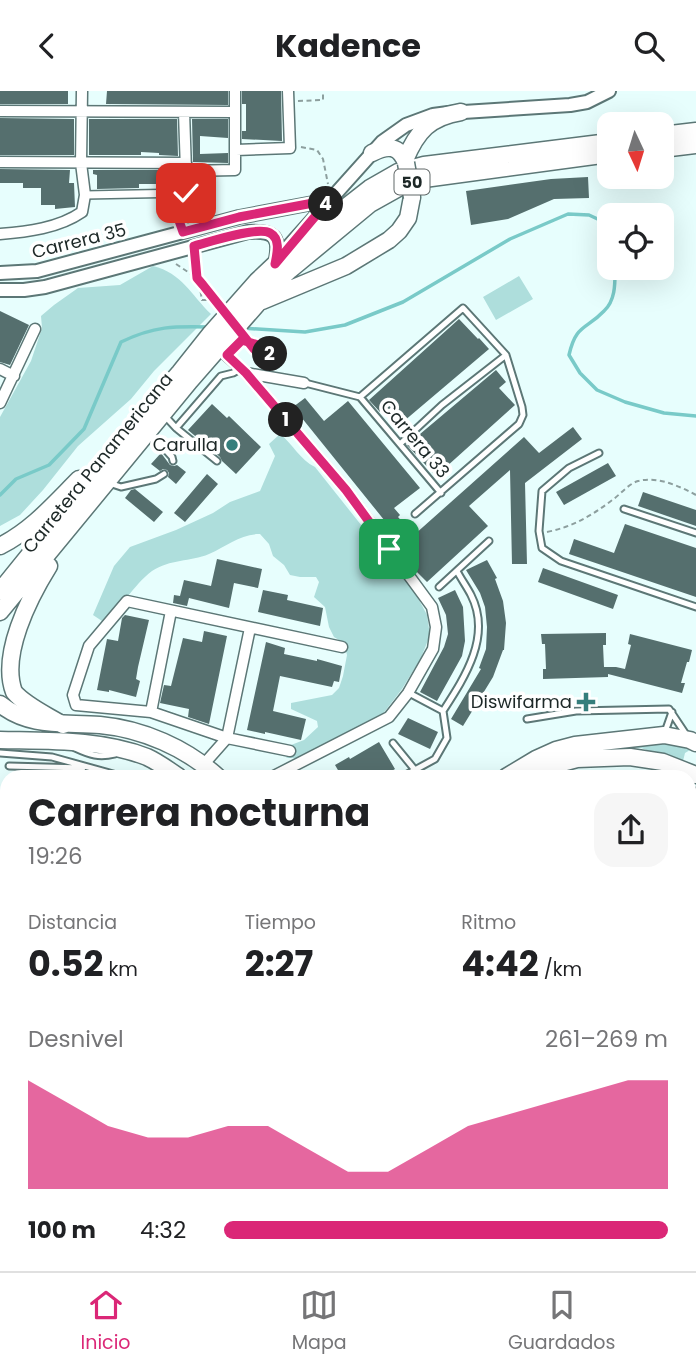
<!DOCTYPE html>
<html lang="es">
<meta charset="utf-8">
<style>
body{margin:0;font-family:Poppins,sans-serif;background:#f6f6f6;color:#202124;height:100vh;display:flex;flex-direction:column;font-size:26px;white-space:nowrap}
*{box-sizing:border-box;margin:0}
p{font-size:23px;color:#757577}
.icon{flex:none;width:38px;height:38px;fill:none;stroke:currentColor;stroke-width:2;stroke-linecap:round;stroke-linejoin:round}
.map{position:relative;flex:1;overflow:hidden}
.panel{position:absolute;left:0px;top:679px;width:696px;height:502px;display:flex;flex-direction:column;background:#fff;border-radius:21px 21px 0 0;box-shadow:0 7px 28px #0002}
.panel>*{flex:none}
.needle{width:46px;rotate:176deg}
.buttons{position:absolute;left:597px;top:21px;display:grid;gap:14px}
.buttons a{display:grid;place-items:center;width:77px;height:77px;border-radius:14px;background:#fff;box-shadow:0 7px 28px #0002;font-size:35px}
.pin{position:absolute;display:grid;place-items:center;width:60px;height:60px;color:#fff;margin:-30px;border-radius:14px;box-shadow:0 4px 10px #0006}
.km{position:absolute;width:35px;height:35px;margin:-18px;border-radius:50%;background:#222;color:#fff;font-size:19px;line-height:35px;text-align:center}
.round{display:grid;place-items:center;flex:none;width:74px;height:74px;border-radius:21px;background:#f6f6f6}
.headline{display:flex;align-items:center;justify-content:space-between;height:119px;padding:0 28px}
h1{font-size:38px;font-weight:700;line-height:52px}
.metrics{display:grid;grid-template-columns:repeat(3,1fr);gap:10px;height:119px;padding:7px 28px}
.metrics div{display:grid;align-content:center}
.metrics b{font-size:35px;font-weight:700}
.metrics small{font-size:19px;font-weight:400}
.metrics p{font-size:19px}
.chart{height:196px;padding:14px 28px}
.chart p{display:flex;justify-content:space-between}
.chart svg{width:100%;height:126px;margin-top:7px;fill:#db2777;opacity:.7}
ul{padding:0 28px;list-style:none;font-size:23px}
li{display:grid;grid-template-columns:112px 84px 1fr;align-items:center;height:52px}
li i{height:18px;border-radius:9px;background:#db2777}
header{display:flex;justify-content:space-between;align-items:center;height:91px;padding:0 28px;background:#fff;font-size:32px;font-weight:700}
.dock{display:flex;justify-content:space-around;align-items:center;height:98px;border-top:2px solid #e0e0e0;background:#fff;font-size:19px;color:#757577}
.dock a{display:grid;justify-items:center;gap:4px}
.dock .active{color:#db2777}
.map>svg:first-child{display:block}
.green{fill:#aededc}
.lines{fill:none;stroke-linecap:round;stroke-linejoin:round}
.stream{stroke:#79cac8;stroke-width:3.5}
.building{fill:#556f6e}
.service-casing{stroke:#5c7776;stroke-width:9}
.pedestrian-casing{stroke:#5c7776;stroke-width:10}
.minor-casing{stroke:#5c7776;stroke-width:13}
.tertiary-casing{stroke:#5c7776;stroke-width:16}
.primary-casing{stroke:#5c7776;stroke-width:19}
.trunk-casing{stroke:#5c7776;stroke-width:19}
.path{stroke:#8d9f9e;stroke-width:2;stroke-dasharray:5 3.5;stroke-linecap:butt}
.service{stroke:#fff;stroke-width:5}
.pedestrian{stroke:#fff;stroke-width:7}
.minor{stroke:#fff;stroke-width:10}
.tertiary{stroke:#fff;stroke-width:12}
.primary{stroke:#fff;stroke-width:16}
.trunk{stroke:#fff;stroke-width:16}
.trunk-bridge-casing{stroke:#5c7776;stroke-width:19;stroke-linecap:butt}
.path-bridge{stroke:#8d9f9e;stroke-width:2;stroke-dasharray:5 3.5;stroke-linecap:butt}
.trunk-bridge{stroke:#fff;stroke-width:16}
.route-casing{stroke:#fff;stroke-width:14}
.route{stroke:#db2777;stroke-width:9}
.poi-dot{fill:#357e7c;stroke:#fff;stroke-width:2.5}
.labels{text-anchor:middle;stroke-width:7;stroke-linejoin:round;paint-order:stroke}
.shield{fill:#fff;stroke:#616868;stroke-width:2}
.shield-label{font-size:16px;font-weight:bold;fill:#1d2827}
.street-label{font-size:18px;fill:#1d2827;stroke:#fff}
.poi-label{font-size:18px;fill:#1d2827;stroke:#fff;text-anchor:end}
</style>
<header><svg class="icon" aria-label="back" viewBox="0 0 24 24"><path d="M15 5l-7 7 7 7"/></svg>Kadence<svg class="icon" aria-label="search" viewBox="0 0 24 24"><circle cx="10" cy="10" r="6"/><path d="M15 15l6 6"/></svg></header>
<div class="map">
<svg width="696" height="1180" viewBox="0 0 696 1180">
<rect width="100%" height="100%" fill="#e7fefd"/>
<path class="green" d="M153,175C182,182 191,204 211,223L154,280L131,308L78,355L43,399L20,424L0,435V326L31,270L42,237L41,225L54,214L78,197L120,194Z
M519,185L533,208L496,229L483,206Z
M280,343C293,353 300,369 315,376L416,503L427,524L430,544L421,567L402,598L382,624L303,667H286L294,659L291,654L304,649L318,636L317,630L291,618V612L332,604L339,597L343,585L347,564L344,552L334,546L329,536L325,516L314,506L319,491L316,486H300L290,484L284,474L273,465L269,453L260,443C240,443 227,455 209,463C190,471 170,468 152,480C133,494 122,518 102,530L93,524L114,475L130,456L176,439L213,422L230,411L260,400L275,365L269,353Z
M623,652H673L690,659L685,662L682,674L665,665L641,657L603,658Z
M0,1039L4,1045L7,1046V1174H579L583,1180H0Z"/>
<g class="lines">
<path class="stream" d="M615,177C615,191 616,209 604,220C586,239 576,233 569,264L580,282L597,299L625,311L664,322L696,325
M242,237L305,241L345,234L403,211L510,148L568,123L589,124L604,131L609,145
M0,404L16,388L49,374L84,338L121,251C154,235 174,235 210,236"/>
</g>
<path class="building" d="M0,0H68V13H0Z
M107,0H228V14L106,13Z
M242,0H281L282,50L242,48V40H246V13H242Z
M0,27L74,28V64H0Z
M89,28H177L178,65L159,64V62L141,61V64H89Z
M192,28H228V47L200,45V63L228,62V72L193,71Z
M0,78L70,79L69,92H74L75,116L55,118V114H41V97H23V92H0Z
M93,79H179L180,94H170V96H161V93H139V97L97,98V84L93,83Z
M588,86L589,107L554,108L508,128L471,134L466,100L551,88Z
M0,220L29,234L10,274L0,271Z
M459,228L478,248L479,247L489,258L397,336L382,319L380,321L369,309Z
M496,279L506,291L499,297L515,314L436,385L407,354Z
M305,307L324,330L348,310L420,397L394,417L400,424L398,426L414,444L524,346L539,362L573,336L582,348L525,392L527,473H512L510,379L469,415L488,435L427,491L412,476L417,471L395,447L397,445L293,316Z
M212,313L227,327L229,325L261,356L236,383L222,370L220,366L188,339Z
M161,362L170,374L174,375L177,374L186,381L176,393L168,386L169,382L167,379L163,378L160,380L151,373Z
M608,372L616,385L564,414L556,401Z
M207,383L218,393L185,431L174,422Z
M135,398L163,421L154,431L125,407L131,399Z
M643,401L696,419V435L638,415Z
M625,433L696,457V506L569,463L574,448L614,462Z
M217,468L262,478L258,497L234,492L229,517L189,507L187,515L173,512L174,504L180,505L184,489L211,495Z
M487,469L497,487L495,488L503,510L506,532L504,559H503L493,586L463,635L451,628L481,578L479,577L486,558L487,536L485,516L480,502L466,479Z
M543,477L618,504L613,518L538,491Z
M263,499L288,504L287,509L323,517L320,535L258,521Z
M455,499L463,516L465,550L462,565L437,610L420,601L444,556L448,543L446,524L438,507Z
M125,524L149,529L138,576L136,588L140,590L136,606L109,599V601L97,599L107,548L118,550L122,527Z
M204,540L227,545L209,633L188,626L189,618L160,612L164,594L171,595L183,547L202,551Z
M606,542V554H603L604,576H616L625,578L631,554L628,553L630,543L692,559L689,571H687L681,592H685L682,602L608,583V586L543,588V578H546L545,553H542L541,543Z
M266,551L285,557L284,563L317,570V568L342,575L339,591L334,590L332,596L280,585L273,620L306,628L301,649L265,641V643L247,639Z
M408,627L438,641L430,658L398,643Z
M379,651L395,678L382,686H342L335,674L349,666L350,668Z"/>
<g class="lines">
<g class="service-casing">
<path id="service" d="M305,292L360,306L441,402
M360,306L463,217L506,264L522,316L523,324L519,333L415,423
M164,324L176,337L221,285L233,282L242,277
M176,337L217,370
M151,343L172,366L173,370
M400,353L442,314L506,264
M599,362L569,377L542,400L539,440L542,457L561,470L696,516
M109,392L121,396L156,388L164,383
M624,418L696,442
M439,496L489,450
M409,602L443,620
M527,628L576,620L669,618L687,645
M665,641L672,621
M393,652L415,679
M75,657C90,664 99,667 115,663
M0,662L52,666L124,686
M9,675L83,677
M402,686L435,668L447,647L443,620C465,586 492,545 471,504C467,496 461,488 457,480
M690,704L696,700
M690,791L696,793
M690,855L696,858
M690,921L696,923"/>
</g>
<g class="pedestrian-casing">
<path id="pedestrian" d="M85,104L186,102V80"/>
</g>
<g class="minor-casing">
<path id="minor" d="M0,20L235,21
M184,21L186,80L235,79V0
M236,59L290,57L288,0
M0,71L186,72
M0,143C27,141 59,137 82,121L85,104L81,72L82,0
M218,257L246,282L346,399L432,516L436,536L433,558L408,602L389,626L272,686
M0,278L14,285
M246,282L304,292
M0,312L35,238
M151,621L171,520
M290,660L227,647L151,621L76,614L73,604L89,555L127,510L342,556
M204,673L227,647L250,537
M0,882L7,890
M0,931L7,929
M0,955L7,969
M150,1174L155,1180
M266,1180C274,1173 283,1176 292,1180"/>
</g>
<g class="tertiary-casing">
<path id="tertiary" d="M288,156L382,51L406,34L433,24L448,22L570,14L587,11L609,0
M0,182L37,180L239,126L329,109
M0,199H24L45,196L248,141C275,139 281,146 275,173"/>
</g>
<g class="primary-casing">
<path id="primary" d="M0,613C29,637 65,631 100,634C143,638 186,657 218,686
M0,649C48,650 101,648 147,666C158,671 169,679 179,686
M506,686L536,668L556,659L575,654L664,644L690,649L696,652
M533,686L562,672L577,668L630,666L663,671L696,684"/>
</g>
<g class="trunk-casing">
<path id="trunk" d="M662,44L696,40
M662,58L696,54
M372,62C388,54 399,54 406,72
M405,69C417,40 430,26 461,21
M262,210L346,175L389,149L399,140L408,127L412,106
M0,455C32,439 54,413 79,388
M49,475C29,507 0,564 14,601C26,615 47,624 63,634
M0,500L140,327L180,281L211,242L257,190L275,173L315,140L370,97L398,81L424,74L609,51
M0,521L190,290L273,195L290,179L370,113L404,94L424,88L609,63"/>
</g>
<path class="path" d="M298,10L323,9V0
M301,56L317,59L323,68L328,93
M179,130L176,121L184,115V112
M195,167L202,209H223
M176,173L197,187L203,193
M245,250L280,261L278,266L254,258
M547,441C572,436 591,425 611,410C620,404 628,393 638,390C658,385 679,395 696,404"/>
<use href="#service" class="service"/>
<use href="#pedestrian" class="pedestrian"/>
<use href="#minor" class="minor"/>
<use href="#tertiary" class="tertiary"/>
<use href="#primary" class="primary"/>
<use href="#trunk" class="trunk"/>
<g class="trunk-bridge-casing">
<path id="trunk-bridge" d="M406,72L412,106"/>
</g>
<path class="path-bridge" d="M203,193L254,258"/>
<use href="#trunk-bridge" class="trunk-bridge"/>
</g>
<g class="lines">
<g class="route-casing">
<path id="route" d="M186,102L184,114L176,121L183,141L239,126L329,109L275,173C277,163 281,148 270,142C257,135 210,151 194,155L197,187L203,194L254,258L278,266L280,261L242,249L227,264L246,282L346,399L389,458"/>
</g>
<use href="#route" class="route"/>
</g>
<g class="poi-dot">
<circle cx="232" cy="354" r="7"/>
<path d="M582.5 600.5h7v7h7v7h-7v7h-7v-7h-7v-7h7z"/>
</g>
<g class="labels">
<rect class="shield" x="394.5" y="78.5" width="35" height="25" rx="5"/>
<g class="shield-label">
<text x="412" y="97">50</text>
</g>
<g class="street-label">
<text transform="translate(79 150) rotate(-14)" y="6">Carrera 35</text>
<text transform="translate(415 348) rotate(50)" y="6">Carrera 33</text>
<text transform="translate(98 372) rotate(-51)" y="6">Carretera Panamericana</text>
</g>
<g class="poi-label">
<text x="218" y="360">Carulla</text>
<text x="572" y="617">Diswifarma</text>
</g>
</g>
</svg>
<div class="buttons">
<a><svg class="needle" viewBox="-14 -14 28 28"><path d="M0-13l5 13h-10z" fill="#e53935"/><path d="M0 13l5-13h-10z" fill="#757577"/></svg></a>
<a><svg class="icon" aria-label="locate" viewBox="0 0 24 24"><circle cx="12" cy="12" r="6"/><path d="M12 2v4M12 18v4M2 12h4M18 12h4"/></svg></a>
</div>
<div class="pin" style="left:389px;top:458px;background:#1e9e55"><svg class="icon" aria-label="arrive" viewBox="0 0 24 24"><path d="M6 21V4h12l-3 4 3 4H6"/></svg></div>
<div class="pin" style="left:186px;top:102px;background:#d93025"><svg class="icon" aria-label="check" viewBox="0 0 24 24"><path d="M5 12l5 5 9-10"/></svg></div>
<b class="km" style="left:286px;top:329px">1</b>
<b class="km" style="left:270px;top:263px">2</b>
<b class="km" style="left:326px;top:113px">4</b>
<section class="panel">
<div class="headline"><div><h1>Carrera nocturna</h1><p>19:26</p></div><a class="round"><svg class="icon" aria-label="share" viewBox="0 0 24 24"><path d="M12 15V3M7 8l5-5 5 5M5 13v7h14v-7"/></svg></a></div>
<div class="metrics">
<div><p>Distancia</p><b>0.52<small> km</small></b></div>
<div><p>Tiempo</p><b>2:27</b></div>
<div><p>Ritmo</p><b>4:42<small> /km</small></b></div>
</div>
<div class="chart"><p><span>Desnivel</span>261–269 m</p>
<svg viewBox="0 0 160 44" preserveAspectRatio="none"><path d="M0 44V6L10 14L20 22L30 26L40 26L50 22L60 22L70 30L80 38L90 38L100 30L110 22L120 18L130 14L140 10L150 6L160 6V44z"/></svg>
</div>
<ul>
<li><b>100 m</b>4:32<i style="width:100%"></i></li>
</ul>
</section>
</div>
<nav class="dock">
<a class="active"><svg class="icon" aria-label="home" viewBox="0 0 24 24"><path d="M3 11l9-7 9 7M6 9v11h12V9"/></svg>Inicio</a>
<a><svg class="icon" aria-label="map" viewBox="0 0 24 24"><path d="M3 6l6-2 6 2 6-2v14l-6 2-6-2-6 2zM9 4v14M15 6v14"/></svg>Mapa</a>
<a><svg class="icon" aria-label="saved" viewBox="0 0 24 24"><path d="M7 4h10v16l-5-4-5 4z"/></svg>Guardados</a>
</nav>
